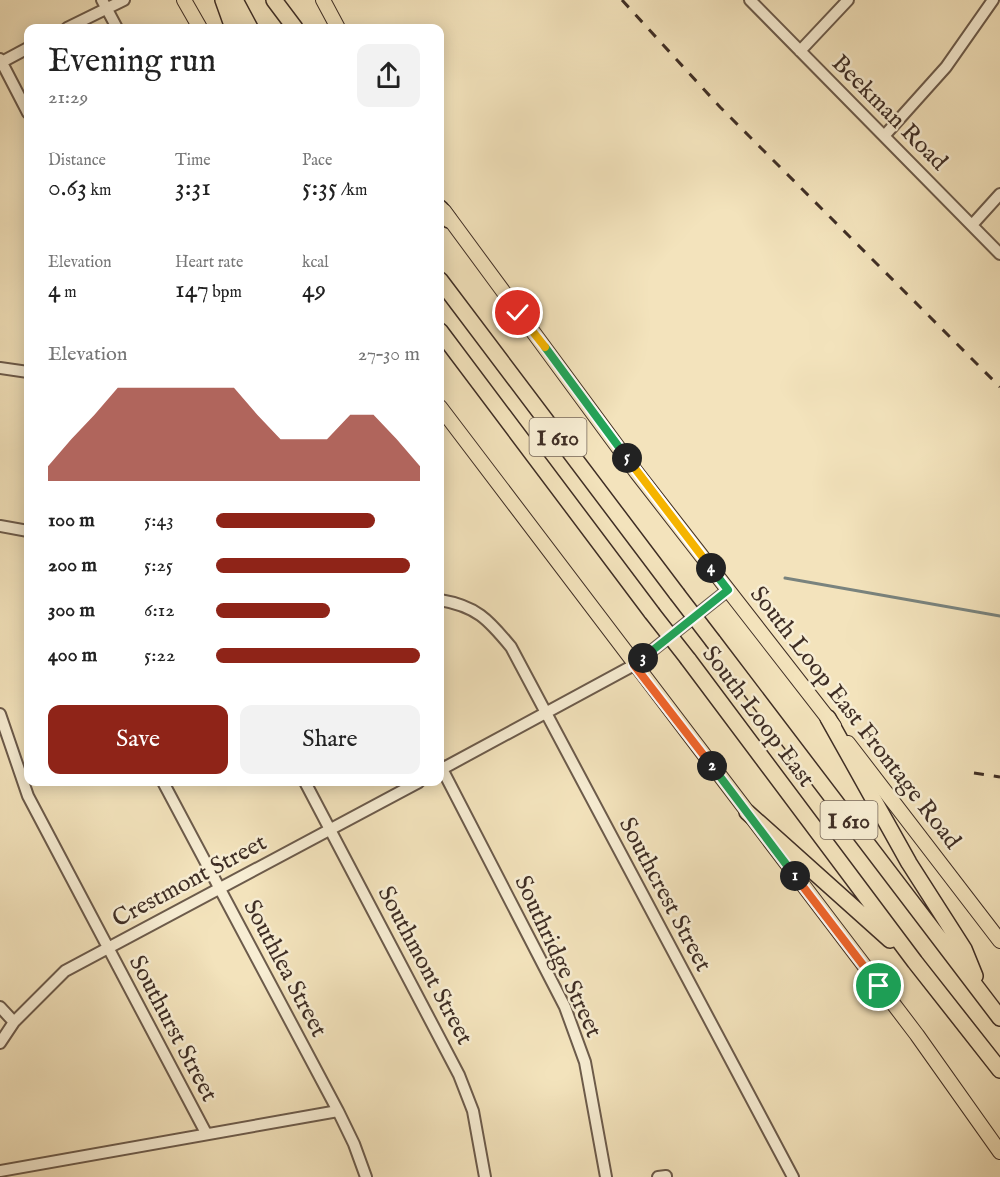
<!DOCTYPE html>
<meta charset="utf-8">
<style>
body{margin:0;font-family:"IM FELL English",serif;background:#f2f2f2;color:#222;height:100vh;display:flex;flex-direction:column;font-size:22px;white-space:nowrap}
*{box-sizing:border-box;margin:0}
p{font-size:20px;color:#767676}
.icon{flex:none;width:33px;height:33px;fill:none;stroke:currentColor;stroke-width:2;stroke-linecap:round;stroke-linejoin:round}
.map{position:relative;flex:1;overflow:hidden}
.details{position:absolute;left:24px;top:24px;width:420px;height:762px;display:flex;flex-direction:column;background:#fff;border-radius:12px;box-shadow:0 3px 15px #0003}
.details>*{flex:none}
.pin{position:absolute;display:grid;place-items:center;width:51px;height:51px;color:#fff;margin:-26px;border:3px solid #fff;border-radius:50%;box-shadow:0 2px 6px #0007}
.km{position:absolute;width:30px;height:30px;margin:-15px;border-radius:50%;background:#222;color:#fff;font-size:16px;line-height:30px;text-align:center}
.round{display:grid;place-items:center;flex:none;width:63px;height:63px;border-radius:12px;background:#f2f2f2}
.headline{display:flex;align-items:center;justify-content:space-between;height:102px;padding:0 24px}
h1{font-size:33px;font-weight:600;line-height:45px}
.metrics{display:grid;grid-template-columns:repeat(3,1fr);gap:9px;height:102px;padding:6px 24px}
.metrics div{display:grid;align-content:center}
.metrics b{font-size:26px;font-weight:600}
.metrics small{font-size:16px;font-weight:400}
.metrics p{font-size:16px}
.chart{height:168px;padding:12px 24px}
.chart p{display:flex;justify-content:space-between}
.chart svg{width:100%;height:108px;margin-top:6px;fill:#8f2418;opacity:.7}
.primary-button{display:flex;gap:12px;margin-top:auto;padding:12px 24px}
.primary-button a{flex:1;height:69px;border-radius:12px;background:#8f2418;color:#fff;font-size:24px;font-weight:600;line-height:69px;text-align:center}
.primary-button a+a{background:#f2f2f2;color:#222}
ul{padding:0 24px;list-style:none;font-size:20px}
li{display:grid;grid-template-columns:96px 72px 1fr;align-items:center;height:45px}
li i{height:15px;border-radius:8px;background:#8f2418}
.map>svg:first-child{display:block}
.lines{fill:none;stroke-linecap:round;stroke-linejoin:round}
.stream{stroke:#79837e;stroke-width:3}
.minor-casing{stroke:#6c5b4b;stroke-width:14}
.major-casing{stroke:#3f2e25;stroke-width:16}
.highway-casing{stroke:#3f2e25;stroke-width:18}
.minor{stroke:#f7edd3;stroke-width:10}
.major{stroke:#f3e3bc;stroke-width:14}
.highway{stroke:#f3e3bc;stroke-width:15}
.rail{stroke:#3f2e25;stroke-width:3;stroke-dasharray:10 10;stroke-linecap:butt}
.highway-bridge-casing{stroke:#3f2e25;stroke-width:18;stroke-linecap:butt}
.highway-bridge{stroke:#f3e3bc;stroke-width:15}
.split-1-casing{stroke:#fff;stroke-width:12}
.split-2-casing{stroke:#fff;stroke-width:12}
.split-3-casing{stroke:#fff;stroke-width:12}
.split-4-casing{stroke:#fff;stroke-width:12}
.split-5-casing{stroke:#fff;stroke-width:12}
.split-6-casing{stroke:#fff;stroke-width:12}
.split-7-casing{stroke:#fff;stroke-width:12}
.split-1{stroke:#f0652b;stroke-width:8}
.split-2{stroke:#22a559;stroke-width:8}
.split-3{stroke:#f0652b;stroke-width:8}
.split-4{stroke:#22a559;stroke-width:8}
.split-5{stroke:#f5b400;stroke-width:8}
.split-6{stroke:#22a559;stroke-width:8}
.split-7{stroke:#f5b400;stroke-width:8}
.labels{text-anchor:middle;stroke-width:5;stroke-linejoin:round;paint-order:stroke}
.shield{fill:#f7edd3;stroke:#766759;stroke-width:1.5}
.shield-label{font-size:22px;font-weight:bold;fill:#3f2e25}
.street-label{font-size:24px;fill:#3f2e25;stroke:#f7edd3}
</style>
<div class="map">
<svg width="1000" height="1177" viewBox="0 0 1000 1177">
<rect width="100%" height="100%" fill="#f3e3bc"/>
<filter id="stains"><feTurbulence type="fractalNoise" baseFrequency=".00333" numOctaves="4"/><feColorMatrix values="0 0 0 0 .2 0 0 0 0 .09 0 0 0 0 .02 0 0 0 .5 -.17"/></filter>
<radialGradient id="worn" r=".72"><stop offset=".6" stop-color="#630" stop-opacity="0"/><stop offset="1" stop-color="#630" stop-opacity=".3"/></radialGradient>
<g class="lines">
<path class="stream" d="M785,578L1000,616"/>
<g class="minor-casing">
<path id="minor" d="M102,0L117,28
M750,0L1000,254
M67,28L124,0
M800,51L848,0
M0,59L28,113
M0,63L28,48
M885,135L946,67L993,0
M972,225L1000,194
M0,368L28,372
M0,526L28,531
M440,600C476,606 488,619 511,647L793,1177
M0,714L28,796L206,1133
M440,765L565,1007L585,1062L606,1177
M440,770L634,665L728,590
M163,782L338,1111L354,1144L366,1177
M305,782L459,1075L473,1111L485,1177
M0,1007L14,1022
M0,1043L14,1022L65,971L419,782
M0,1171L338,1111
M658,1177L666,1176"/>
</g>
<g class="major-casing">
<path id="major" d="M184,0L200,28
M323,0L338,28
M444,211L637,473L834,726
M440,407L917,1035L1000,1152
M848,743L1000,941"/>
</g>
<g class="highway-casing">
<path id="highway" d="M223,0L233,28
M235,0L250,28
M274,0L295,28
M440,208L449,220
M440,280L677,594
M440,331L652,613
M713,641L1000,1018
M688,659L915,962L1000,1070
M828,718L909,863L964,949L975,976
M747,812L890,940"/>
</g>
<use href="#minor" class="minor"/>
<use href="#major" class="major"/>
<use href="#highway" class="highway"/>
<path class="rail" d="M622,0L720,107L1000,387
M974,773L1000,777"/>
<g class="highway-bridge-casing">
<path id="highway-bridge" d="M677,594L713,641
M652,613L688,659"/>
</g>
<use href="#highway-bridge" class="highway-bridge"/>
</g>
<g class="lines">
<g class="split-1-casing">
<path id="split-1" d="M795,876L879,986"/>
</g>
<g class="split-2-casing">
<path id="split-2" d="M712,766L795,876"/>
</g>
<g class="split-3-casing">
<path id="split-3" d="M643,658L634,665L712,766"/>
</g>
<g class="split-4-casing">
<path id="split-4" d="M643,658L728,590L711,568"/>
</g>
<g class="split-5-casing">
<path id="split-5" d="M627,458L711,568"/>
</g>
<g class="split-6-casing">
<path id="split-6" d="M545,347L627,458"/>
</g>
<g class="split-7-casing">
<path id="split-7" d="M518,313L545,347"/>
</g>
<use href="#split-1" class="split-1"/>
<use href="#split-2" class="split-2"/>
<use href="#split-3" class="split-3"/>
<use href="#split-4" class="split-4"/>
<use href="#split-5" class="split-5"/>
<use href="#split-6" class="split-6"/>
<use href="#split-7" class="split-7"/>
</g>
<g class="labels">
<g class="shield">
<rect x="529.5" y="418" width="57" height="38" rx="4.5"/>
<rect x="820.5" y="801" width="57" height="38" rx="4.5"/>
</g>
<g class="shield-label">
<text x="558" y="445">I 610</text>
<text x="849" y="828">I 610</text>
</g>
<g class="street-label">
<text transform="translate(890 112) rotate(45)" y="8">Beekman Road</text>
<text transform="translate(759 716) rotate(53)" y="8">South Loop East</text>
<text transform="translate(856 717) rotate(52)" y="8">South Loop East Frontage Road</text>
<text transform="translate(189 880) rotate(-28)" y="8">Crestmont Street</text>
<text transform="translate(666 894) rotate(62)" y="8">Southcrest Street</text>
<text transform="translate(559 956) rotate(65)" y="8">Southridge Street</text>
<text transform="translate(426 965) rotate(62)" y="8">Southmont Street</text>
<text transform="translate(286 968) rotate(62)" y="8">Southlea Street</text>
<text transform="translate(174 1028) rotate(62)" y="8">Southurst Street</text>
</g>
</g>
<rect width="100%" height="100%" filter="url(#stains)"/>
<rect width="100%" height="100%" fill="url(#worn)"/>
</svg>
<div class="pin" style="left:879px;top:986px;background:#1e9e55"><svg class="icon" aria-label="arrive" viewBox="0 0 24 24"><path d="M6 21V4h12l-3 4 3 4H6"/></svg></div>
<div class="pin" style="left:518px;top:313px;background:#d93025"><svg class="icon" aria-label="check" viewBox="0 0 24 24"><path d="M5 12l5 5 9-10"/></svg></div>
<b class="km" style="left:795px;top:876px">1</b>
<b class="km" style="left:712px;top:766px">2</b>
<b class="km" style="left:643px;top:658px">3</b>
<b class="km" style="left:711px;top:568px">4</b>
<b class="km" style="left:627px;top:458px">5</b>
<section class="details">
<div class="headline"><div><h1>Evening run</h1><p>21:29</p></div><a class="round"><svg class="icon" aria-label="share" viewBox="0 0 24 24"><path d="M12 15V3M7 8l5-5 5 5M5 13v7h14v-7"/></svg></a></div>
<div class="metrics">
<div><p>Distance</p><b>0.63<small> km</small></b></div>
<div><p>Time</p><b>3:31</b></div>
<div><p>Pace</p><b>5:35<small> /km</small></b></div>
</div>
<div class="metrics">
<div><p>Elevation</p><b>4<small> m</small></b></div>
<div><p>Heart rate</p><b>147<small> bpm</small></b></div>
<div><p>kcal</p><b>49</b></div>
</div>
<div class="chart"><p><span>Elevation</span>27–30 m</p>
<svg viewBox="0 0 160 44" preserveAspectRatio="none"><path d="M0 44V38L10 27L20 17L30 6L40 6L50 6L60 6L70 6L80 6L90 17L100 27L110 27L120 27L130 17L140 17L150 27L160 38V44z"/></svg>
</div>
<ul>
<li><b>100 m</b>5:43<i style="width:78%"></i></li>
<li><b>200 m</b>5:25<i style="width:95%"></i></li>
<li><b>300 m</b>6:12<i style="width:56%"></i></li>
<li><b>400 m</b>5:22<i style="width:100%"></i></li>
</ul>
<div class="primary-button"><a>Save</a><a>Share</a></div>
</section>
</div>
